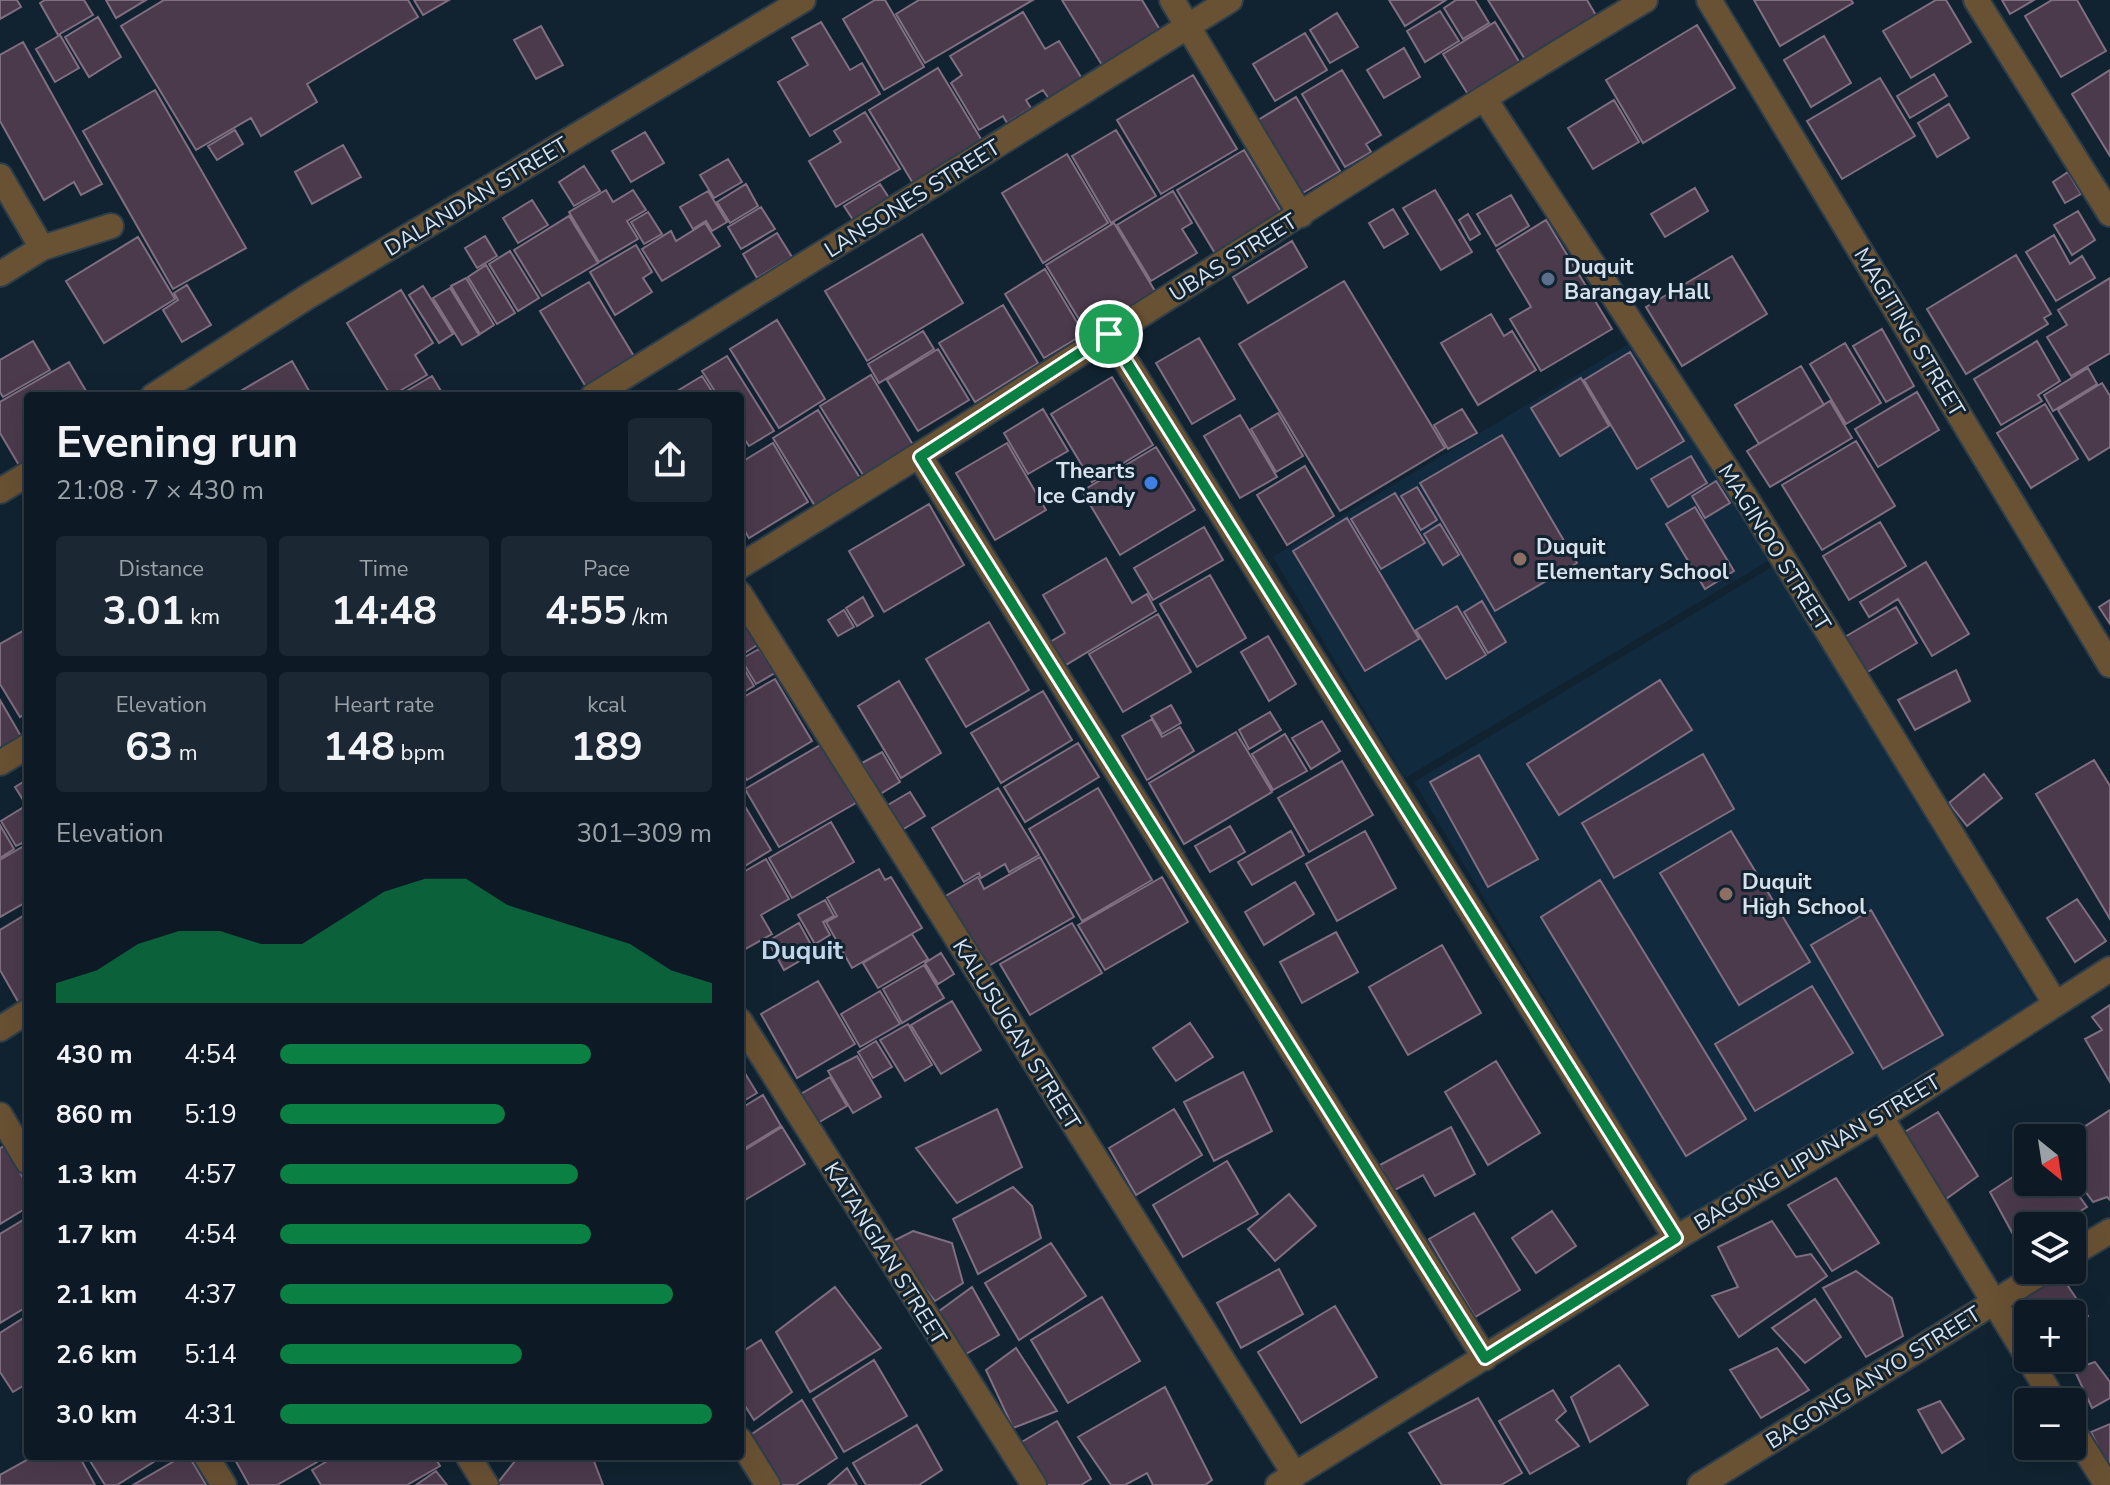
<!DOCTYPE html>
<meta charset="utf-8">
<style>
body{margin:0;font-family:"Nunito Sans",sans-serif;background:#1b2732;color:#f1f3f6;height:100vh;display:flex;flex-direction:column;font-size:30px;white-space:nowrap}
*{box-sizing:border-box;margin:0}
p{font-size:26px;color:#9aa1a7}
.icon{flex:none;width:44px;height:44px;fill:none;stroke:currentColor;stroke-width:2;stroke-linecap:round;stroke-linejoin:round}
.map{position:relative;flex:1;overflow:hidden}
.side{position:absolute;left:24px;top:392px;width:720px;height:1068px;display:flex;flex-direction:column;background:#0d1a25;border-radius:8px;box-shadow:0 8px 32px #0002,0 0 0 2px #2d3842}
.side>*{flex:none}
.needle{width:52px;rotate:150deg}
.fabs{position:absolute;left:2014px;top:1124px;display:grid;gap:16px}
.fabs a{display:grid;place-items:center;width:72px;height:72px;border-radius:8px;background:#0d1a25;box-shadow:0 8px 32px #0002,0 0 0 2px #2d3842;font-size:40px}
.pin{position:absolute;display:grid;place-items:center;width:68px;height:68px;color:#fff;margin:-34px;border:4px solid #fff;border-radius:50%;box-shadow:0 2px 8px #0007}
.round{display:grid;place-items:center;flex:none;width:84px;height:84px;border-radius:8px;background:#1b2732}
.head{display:flex;align-items:center;justify-content:space-between;height:136px;padding:0 32px}
h1{font-size:44px;font-weight:700;line-height:60px}
.stats{display:grid;grid-template-columns:repeat(3,1fr);gap:12px;height:136px;padding:8px 32px}
.stats div{display:grid;align-content:center;border-radius:8px;background:#1b2732;text-align:center}
.stats b{font-size:40px;font-weight:700}
.stats small{font-size:22px;font-weight:400}
.stats p{font-size:22px}
.chart{height:224px;padding:16px 32px}
.chart p{display:flex;justify-content:space-between}
.chart svg{width:100%;height:144px;margin-top:8px;fill:#0b8043;opacity:.7}
ul{padding:0 32px;list-style:none;font-size:26px}
li{display:grid;grid-template-columns:128px 96px 1fr;align-items:center;height:60px}
li i{height:20px;border-radius:10px;background:#0b8043}
.map>svg:first-child{display:block}
.built{fill:#122a3e}
.building{fill:#4b3a4c;stroke:#806e81;stroke-width:2}
.lines{fill:none;stroke-linecap:round;stroke-linejoin:round}
.minor-casing{stroke:#2d3e4b;stroke-width:28}
.minor{stroke:#695133;stroke-width:24}
.route-casing{stroke:#fff;stroke-width:16}
.route{stroke:#0b8043;stroke-width:10}
.service-dot{fill:#5c6f8a;stroke:#112331;stroke-width:3}
.shop-dot{fill:#3f7fe0;stroke:#112331;stroke-width:3}
.education-dot{fill:#8d6e63;stroke:#112331;stroke-width:3}
.labels{text-anchor:middle;stroke-width:6;stroke-linejoin:round;paint-order:stroke}
.street-label{font-size:22px;fill:#d7e2ed;stroke:#112331}
.poi-label{font-size:22px;font-weight:bold;fill:#d7e2ed;stroke:#112331;text-anchor:start}
.quarter-label{font-size:26px;font-weight:bold;fill:#c1d7eb;stroke:#112331}
</style>
<div class="map">
<svg width="2110" height="1485" viewBox="0 0 2110 1485">
<rect width="100%" height="100%" fill="#112331"/>
<path class="built" d="M1635,340L1768,561L1405,778L1273,557Z
M1773,566L2039,1006L1680,1223L1414,782Z"/>
<path class="building" d="M0,0H17L21,7L0,19Z
M45,0H84L93,15L58,35L40,3Z
M106,0H146L116,18Z
M164,0H408L418,17L307,84L317,102L261,136L251,118L196,150L121,26Z
M414,0H449L423,15Z
M875,0H885L924,67L884,90L843,19Z
M919,0H1033L925,63L896,14Z
M1062,0H1142L1163,35L1105,70Z
M1389,0H1446L1405,26Z
M1456,0H1475L1489,23L1463,39L1444,8Z
M1488,0H1587L1597,17L1526,61Z
M1754,0H1851L1853,3L1780,46Z
M1936,0H1946L1971,42L1911,78L1883,31Z
M2002,0H2034L2010,14Z
M2052,0H2077L2106,51L2061,77L2025,16Z
M1440,11L1459,41L1425,62L1407,31Z
M1023,12L1045,49L1059,41L1084,82L1051,102L1043,90L1026,100L1031,108L1007,123L1003,116L979,130L951,83L962,75L950,56Z
M1337,13L1358,47L1330,63L1310,30Z
M98,17L121,57L89,77L65,37Z
M821,22L850,70L862,63L880,94L810,136L778,82L808,65L792,38Z
M1495,22L1521,65L1469,96L1443,54Z
M1697,25L1735,88L1643,143L1606,80Z
M541,26L563,65L536,79L514,40Z
M1305,33L1327,70L1275,101L1253,64Z
M60,35L79,68L55,82L36,49Z
M1824,36L1851,83L1811,107L1784,60Z
M23,42L102,184L81,195L74,182L44,200L0,121V55Z
M1404,48L1420,77L1384,98L1367,70Z
M938,68L984,144L914,185L869,110Z
M1342,70L1381,135L1366,144L1371,152L1345,167L1302,94Z
M2110,70V156L2072,94Z
M1934,74L1947,96L1910,118L1897,96Z
M1193,75L1237,149L1161,194L1117,120Z
M1880,78L1915,136L1842,179L1807,121Z
M155,90L246,248L173,289L83,131Z
M1296,97L1340,171L1301,194L1258,120Z
M1614,100L1639,142L1593,169L1568,128Z
M1949,104L1969,138L1937,157L1918,123Z
M865,112L900,169L836,207L809,161L841,142L834,131Z
M235,130L243,144L217,160L208,146Z
M1116,130L1156,196L1111,223L1072,156Z
M645,132L664,163L631,182L612,151Z
M343,145L361,177L312,204L295,172Z
M1244,150L1286,220L1219,260L1177,190Z
M1067,154L1108,223L1043,263L1002,193Z
M728,159L742,182L714,198L700,175Z
M584,166L600,191L574,206L559,182Z
M2068,172L2081,194L2065,203L2053,182Z
M746,184L758,206L730,223L717,202Z
M880,184L891,201L855,223L844,206Z
M1695,188L1708,211L1665,237L1651,214Z
M606,190L613,202L633,190L646,210L627,221L638,239L599,262L569,212Z
M1435,190L1472,252L1441,270L1403,208Z
M708,191L727,222L712,231L706,221L693,229L680,207Z
M1173,191L1192,223L1182,229L1197,253L1151,281L1117,225Z
M1511,195L1529,226L1496,246L1477,214Z
M532,200L548,225L518,243L503,218Z
M761,207L775,229L741,249L728,227Z
M1393,209L1408,234L1384,248L1369,223Z
M2078,211L2095,240L2072,255L2054,225Z
M648,212L662,234L644,244L631,222Z
M1468,214L1480,234L1470,240L1459,220Z
M569,216L598,263L542,296L514,250Z
M1546,220L1612,329L1541,371L1510,319L1531,307L1497,250Z
M705,223L720,246L662,281L642,249L671,231L676,241Z
M1114,223L1158,296L1121,319L1116,310L1085,329L1046,265Z
M777,233L792,257L757,278L743,254Z
M922,234L963,303L867,361L825,291Z
M2054,235L2070,264L2082,256L2095,278L2056,301L2026,252Z
M485,236L497,256L477,268L465,248Z
M138,237L175,299L104,343L66,281Z
M1292,241L1307,267L1248,303L1233,277Z
M636,245L652,272L643,278L652,292L615,315L590,272Z
M510,251L539,298L518,311L489,264Z
M2016,255L2051,314L2044,318L2048,324L1966,374L1927,309Z
M1732,256L1767,314L1682,366L1646,307Z
M486,265L515,313L497,324L468,277Z
M1045,269L1084,334L1044,358L1005,294Z
M466,278L494,325L480,334L451,286Z
M2110,278V353L2071,376L2047,337L2067,325L2058,310Z
M1344,281L1445,448L1340,511L1239,344Z
M589,282L635,358L586,387L540,311Z
M187,285L211,325L182,342L163,310L178,300L174,293Z
M423,286L453,334L439,343L409,295Z
M450,288L479,335L462,345L433,298Z
M401,290L433,343L415,355L427,375L391,396L347,323Z
M1003,305L1038,363L975,402L939,343Z
M1491,314L1504,336L1512,331L1536,370L1478,405L1441,343Z
M777,320L825,399L779,428L730,349Z
M1882,329L1914,386L1886,402L1853,346Z
M923,331L934,349L879,383L868,364Z
M1199,338L1235,399L1192,424L1156,363Z
M33,341L50,370L3,397L0,392V360Z
M2037,341L2060,381L2038,395L2042,401L2001,425L1974,379Z
M1845,343L1881,403L1846,424L1810,364Z
M938,349L969,400L918,431L887,380Z
M1630,352L1684,441L1637,469L1584,380Z
M727,356L774,431L749,446L740,432V396H718L702,371Z
M292,361L312,396H232Z
M69,362L89,396H28V463L20,467L0,433V402Z
M1801,366L1824,405L1759,444L1735,405Z
M2088,368L2097,384L2053,411L2044,395Z
M871,375L913,445L863,475L820,406Z
M432,376L444,396H398Z
M702,376L715,396H669Z
M1112,377L1153,445L1092,482L1051,414Z
M1581,378L1609,426L1560,456L1531,408Z
M2102,383L2110,396V447L2089,460L2058,410Z
M1917,392L1939,430L1878,467L1855,429Z
M1830,401L1852,438L1770,487L1747,451Z
M2045,404L2078,459L2031,488L1997,433Z
M1043,409L1068,451L1028,474L1004,433Z
M1462,409L1477,433L1448,449L1434,425Z
M818,410L863,483L818,511L773,438Z
M1278,413L1303,456L1276,472L1251,429Z
M1240,415L1277,477L1240,498L1204,436Z
M1502,435L1577,563L1495,611L1420,483Z
M1856,441L1895,506L1822,550L1782,485Z
M773,443L808,502L749,538L740,523V463Z
M1007,443L1046,510L995,540L956,473Z
M1156,447L1195,510L1120,555L1082,491Z
M1691,456L1707,483L1668,507L1651,479Z
M1305,466L1334,516L1287,545L1257,495Z
M1716,481L1730,503L1705,518L1692,496Z
M1417,487L1437,520L1421,530L1401,496Z
M1395,493L1425,543L1381,569L1351,519Z
M929,504L964,565L884,612L849,551Z
M1695,507L1734,571L1705,589L1666,524Z
M1347,518L1419,639L1365,671L1293,551Z
M1880,522L1906,566L1849,600L1823,556Z
M1440,524L1459,555L1443,565L1424,534Z
M1204,527L1223,560L1153,600L1134,568Z
M1106,558L1132,603L1147,594L1156,611L1064,666L1050,642L1065,633L1043,595Z
M1926,562L1969,634L1932,656L1898,599L1869,617L1860,602Z
M1210,575L1246,638L1197,667L1160,604Z
M863,597L873,616L857,626L846,608Z
M2110,600V624L2099,607Z
M1482,601L1506,642L1488,653L1464,612Z
M1457,606L1486,655L1446,679L1416,630Z
M1896,607L1917,643L1864,674L1843,638Z
M844,610L854,627L838,636L828,620Z
M740,612L759,644L740,656Z
M1158,614L1191,672L1123,712L1089,654Z
M989,622L1029,690L966,727L926,659Z
M28,628V712L20,717L0,684V644Z
M1268,636L1296,684L1269,701L1241,652Z
M759,649L775,673L756,684L741,659Z
M740,662L754,686L740,694Z
M1956,670L1970,701L1915,730L1898,700Z
M775,679L812,741L747,780L740,769V699Z
M1660,680L1692,730L1559,815L1527,764Z
M899,681L941,753L901,778L858,706Z
M1043,691L1072,740L1001,783L971,733Z
M0,700L22,738L0,751Z
M1171,705L1181,723L1162,734L1151,716Z
M1270,712L1281,730L1249,749L1239,730Z
M1152,719L1162,737L1180,727L1194,751L1147,780L1122,736Z
M1322,721L1340,751L1311,769L1292,738Z
M1236,732L1272,792L1184,844L1149,783Z
M1285,734L1307,771L1273,790L1252,754Z
M1078,743L1099,777L1025,822L1004,787Z
M822,744L856,803L779,847L745,789Z
M882,752L900,782L880,794L862,763Z
M1703,754L1734,809L1614,878L1582,823Z
M1479,755L1538,859L1488,887L1430,782Z
M2094,760L2110,786V919L2036,794Z
M1342,761L1373,815L1309,852L1278,798Z
M1984,774L2002,798L1967,826L1949,803Z
M28,779V808L15,787Z
M998,788L1039,855L1009,872L1005,864L981,878L979,873L964,882L932,828Z
M1098,788L1152,880L1082,921L1029,829Z
M910,792L925,816L902,830L886,806Z
M740,798L771,850L740,869Z
M24,807L28,814V847L25,849L22,843L16,846L1,821Z
M831,822L854,862L792,898L769,858Z
M0,825L14,849L0,858Z
M1230,826L1245,852L1210,872L1195,846Z
M1291,831L1304,855L1252,885L1238,862Z
M1365,831L1396,888L1337,921L1306,864Z
M1731,831L1810,962L1739,1005L1660,873Z
M22,847L28,856V901L0,917V860Z
M1040,857L1074,917L985,968L944,897L978,877L984,889Z
M766,859L789,899L761,915L772,934L740,952V874Z
M879,869L885,880L891,877L922,928L852,968L826,922L837,916L827,898Z
M1162,877L1188,922L1105,970L1078,925Z
M1600,880L1746,1119L1686,1156L1541,917Z
M1295,882L1314,914L1264,945L1245,912Z
M2077,899L2106,941L2075,962L2047,918Z
M825,900L834,916L823,922L830,935L815,944L798,915Z
M1871,910L1943,1035L1883,1069L1811,945Z
M28,913V1000L20,1005L0,970V930Z
M799,923L815,952L784,970L768,941Z
M1072,923L1102,973L1030,1015L1000,964Z
M1336,932L1358,972L1302,1003L1280,962Z
M912,934L928,959L878,988L863,963Z
M1442,945L1481,1013L1408,1055L1369,987Z
M941,953L954,974L938,984L925,963Z
M924,965L944,998L902,1023L883,989Z
M818,981L855,1044L797,1078L761,1014Z
M1812,986L1853,1053L1755,1111L1715,1044Z
M880,991L900,1024L860,1047L841,1014Z
M952,1001L981,1050L941,1074L911,1025Z
M2110,1005V1082L2085,1039L2102,1030L2092,1017Z
M1190,1023L1213,1057L1176,1081L1153,1048Z
M908,1024L932,1065L905,1081L880,1040Z
M876,1041L892,1067L873,1078L858,1052Z
M857,1056L881,1097L853,1113L828,1071Z
M1496,1061L1540,1133L1488,1165L1445,1092Z
M740,1065L757,1093L740,1103Z
M1243,1072L1272,1131L1214,1161L1184,1102Z
M830,1077L847,1106L816,1124L799,1095Z
M763,1095L781,1126L740,1151V1109Z
M997,1109L1022,1167L957,1203L916,1148Z
M1174,1109L1202,1155L1136,1195L1109,1148Z
M2110,1110V1200L2107,1197L2093,1202L2072,1173V1138H2067Z
M1938,1112L1978,1176L1939,1204L1898,1136Z
M782,1127L805,1164L740,1203V1153Z
M1451,1127L1475,1174L1435,1196L1423,1175L1393,1191L1380,1165Z
M4,1146L28,1186V1207L0,1224V1148Z
M1227,1161L1258,1214L1183,1257L1153,1205Z
M2028,1167V1182H2069L2087,1207L2064,1221L2067,1226H2028V1244L2021,1249L1990,1192Z
M1836,1178L1879,1243L1832,1271L1788,1205Z
M1013,1187L1032,1206L1041,1238L978,1274L953,1219Z
M1289,1194L1316,1226L1275,1261L1248,1229Z
M1552,1211L1576,1246L1536,1273L1512,1238Z
M1474,1213L1520,1290L1475,1317L1429,1239Z
M28,1217V1306L0,1323V1234Z
M1772,1221L1796,1257L1811,1254L1827,1276L1739,1337L1712,1296L1738,1287L1718,1247Z
M913,1231L952,1243L963,1283L935,1301L889,1243Z
M1051,1243L1086,1296L1019,1340L985,1283Z
M1279,1269L1303,1314L1241,1348L1217,1303Z
M1856,1271L1892,1298L1903,1336L1866,1357L1823,1288Z
M2058,1271L2088,1316L2072,1328V1314H2028V1327L2014,1299Z
M835,1287L881,1348L810,1392L776,1332Z
M972,1287L999,1335L959,1358L931,1317Z
M1102,1297L1140,1361L1068,1403L1031,1340Z
M1815,1299L1841,1337L1805,1363L1772,1328Z
M1335,1306L1377,1377L1301,1423L1258,1352Z
M28,1315V1383L13,1392L0,1372V1333Z
M761,1340L792,1392L754,1420L740,1398V1353Z
M1016,1348L1057,1411L1013,1428L986,1370Z
M1777,1348L1809,1390L1761,1418L1730,1370Z
M874,1360L907,1416L844,1452L813,1399Z
M2095,1362L2110,1382V1398L2092,1408L2074,1369Z
M1619,1365L1648,1405L1590,1442L1571,1397Z
M1165,1387L1212,1480L1205,1485H1153L1147,1473L1125,1485H1111L1078,1437Z
M1553,1390L1566,1411L1556,1420L1579,1446L1530,1474L1499,1421Z
M1478,1398L1522,1473L1501,1485H1442L1409,1433Z
M802,1400L837,1458L796,1485H773L746,1438Z
M1940,1401L1964,1439L1942,1453L1918,1410Z
M1057,1421L1091,1479L1081,1485H1043L1020,1443Z
M2110,1424V1464L2107,1465L2091,1432Z
M917,1425L942,1470L919,1485H866L853,1463Z
M34,1456H79L95,1485H0V1475Z
M87,1456H163L117,1485H105Z
M183,1456H189L206,1485H133Z
M233,1456H314L317,1462L277,1485H249Z
M336,1456H434L440,1466L407,1485H321L312,1470Z
M519,1456H592L603,1485H496Z
M847,1468L857,1485H828Z
M436,1471L447,1485H416Z"/>
<g class="lines">
<g class="minor-casing">
<path id="minor" d="M1172,0L1301,215
M1709,0L2110,665
M1976,0L2110,214
M1484,98L1749,503L2055,1003
M0,176L42,248
M0,274L42,248L111,226
M1109,334L1676,1238
M153,396L307,297L803,0
M593,396L1230,0
M920,457L1485,1358
M0,491L28,474
M740,566C1044,381 1340,183 1645,0
M740,594L1295,1475
M0,763L28,746
M740,1021L1034,1485
M0,1029L28,1011
M0,1115L28,1162
M1881,1117L2055,1402
M2072,1254L2110,1231
M2072,1429L2107,1485
M740,1440L768,1485
M206,1456L224,1485
M468,1456L486,1485
M1278,1485L1676,1238L1881,1117L2110,969
M1700,1485L2046,1270"/>
</g>
<use href="#minor" class="minor"/>
</g>
<g class="lines">
<g class="route-casing">
<path id="route" d="M1109,334L1676,1238L1485,1358L920,457Z"/>
</g>
<use href="#route" class="route"/>
</g>
<circle class="service-dot" cx="1548" cy="279" r="8"/>
<circle class="shop-dot" cx="1151" cy="483" r="8"/>
<g class="education-dot">
<circle cx="1520" cy="559" r="8"/>
<circle cx="1726" cy="894" r="8"/>
</g>
<g class="labels">
<g class="street-label">
<text transform="translate(476 196) rotate(-31)" y="8">DALANDAN STREET</text>
<text transform="translate(912 198) rotate(-32)" y="8">LANSONES STREET</text>
<text transform="translate(1233 257) rotate(-32)" y="8">UBAS STREET</text>
<text transform="translate(1910 332) rotate(59)" y="8">MAGITING STREET</text>
<text transform="translate(1775 547) rotate(58)" y="8">MAGINOO STREET</text>
<text transform="translate(1017 1034) rotate(58)" y="8">KALUSUGAN STREET</text>
<text transform="translate(1817 1152) rotate(-31)" y="8">BAGONG LIPUNAN STREET</text>
<text transform="translate(886 1253) rotate(58)" y="8">KATANGIAN STREET</text>
<text transform="translate(1873 1377) rotate(-32)" y="8">BAGONG ANYO STREET</text>
</g>
<g class="poi-label">
<text x="1564" y="274">Duquit<tspan x="1564" dy="25">Barangay Hall</tspan></text>
<text x="1135" y="478" text-anchor="end">Thearts<tspan x="1135" dy="25">Ice Candy</tspan></text>
<text x="1536" y="554">Duquit<tspan x="1536" dy="25">Elementary School</tspan></text>
<text x="1742" y="889">Duquit<tspan x="1742" dy="25">High School</tspan></text>
</g>
<g class="quarter-label">
<text x="802" y="959">Duquit</text>
</g>
</g>
</svg>
<div class="fabs">
<a><svg class="needle" viewBox="-14 -14 28 28"><path d="M0-13l5 13h-10z" fill="#e53935"/><path d="M0 13l5-13h-10z" fill="#9aa1a7"/></svg></a>
<a><svg class="icon" aria-label="layers" viewBox="0 0 24 24"><path d="M12 4l9 5-9 5-9-5zM3 14l9 5 9-5"/></svg></a>
<a>+</a>
<a>−</a>
</div>
<div class="pin" style="left:1109px;top:334px;background:#1e9e55"><svg class="icon" aria-label="arrive" viewBox="0 0 24 24"><path d="M6 21V4h12l-3 4 3 4H6"/></svg></div>
<section class="side">
<div class="head"><div><h1>Evening run</h1><p>21:08 · 7 × 430 m</p></div><a class="round"><svg class="icon" aria-label="share" viewBox="0 0 24 24"><path d="M12 15V3M7 8l5-5 5 5M5 13v7h14v-7"/></svg></a></div>
<div class="stats">
<div><p>Distance</p><b>3.01<small> km</small></b></div>
<div><p>Time</p><b>14:48</b></div>
<div><p>Pace</p><b>4:55<small> /km</small></b></div>
</div>
<div class="stats">
<div><p>Elevation</p><b>63<small> m</small></b></div>
<div><p>Heart rate</p><b>148<small> bpm</small></b></div>
<div><p>kcal</p><b>189</b></div>
</div>
<div class="chart"><p><span>Elevation</span>301–309 m</p>
<svg viewBox="0 0 160 44" preserveAspectRatio="none"><path d="M0 44V38L10 34L20 26L30 22L40 22L50 26L60 26L70 18L80 10L90 6L100 6L110 14L120 18L130 22L140 26L150 34L160 38V44z"/></svg>
</div>
<ul>
<li><b>430 m</b>4:54<i style="width:72%"></i></li>
<li><b>860 m</b>5:19<i style="width:52%"></i></li>
<li><b>1.3 km</b>4:57<i style="width:69%"></i></li>
<li><b>1.7 km</b>4:54<i style="width:72%"></i></li>
<li><b>2.1 km</b>4:37<i style="width:91%"></i></li>
<li><b>2.6 km</b>5:14<i style="width:56%"></i></li>
<li><b>3.0 km</b>4:31<i style="width:100%"></i></li>
</ul>
</section>
</div>
